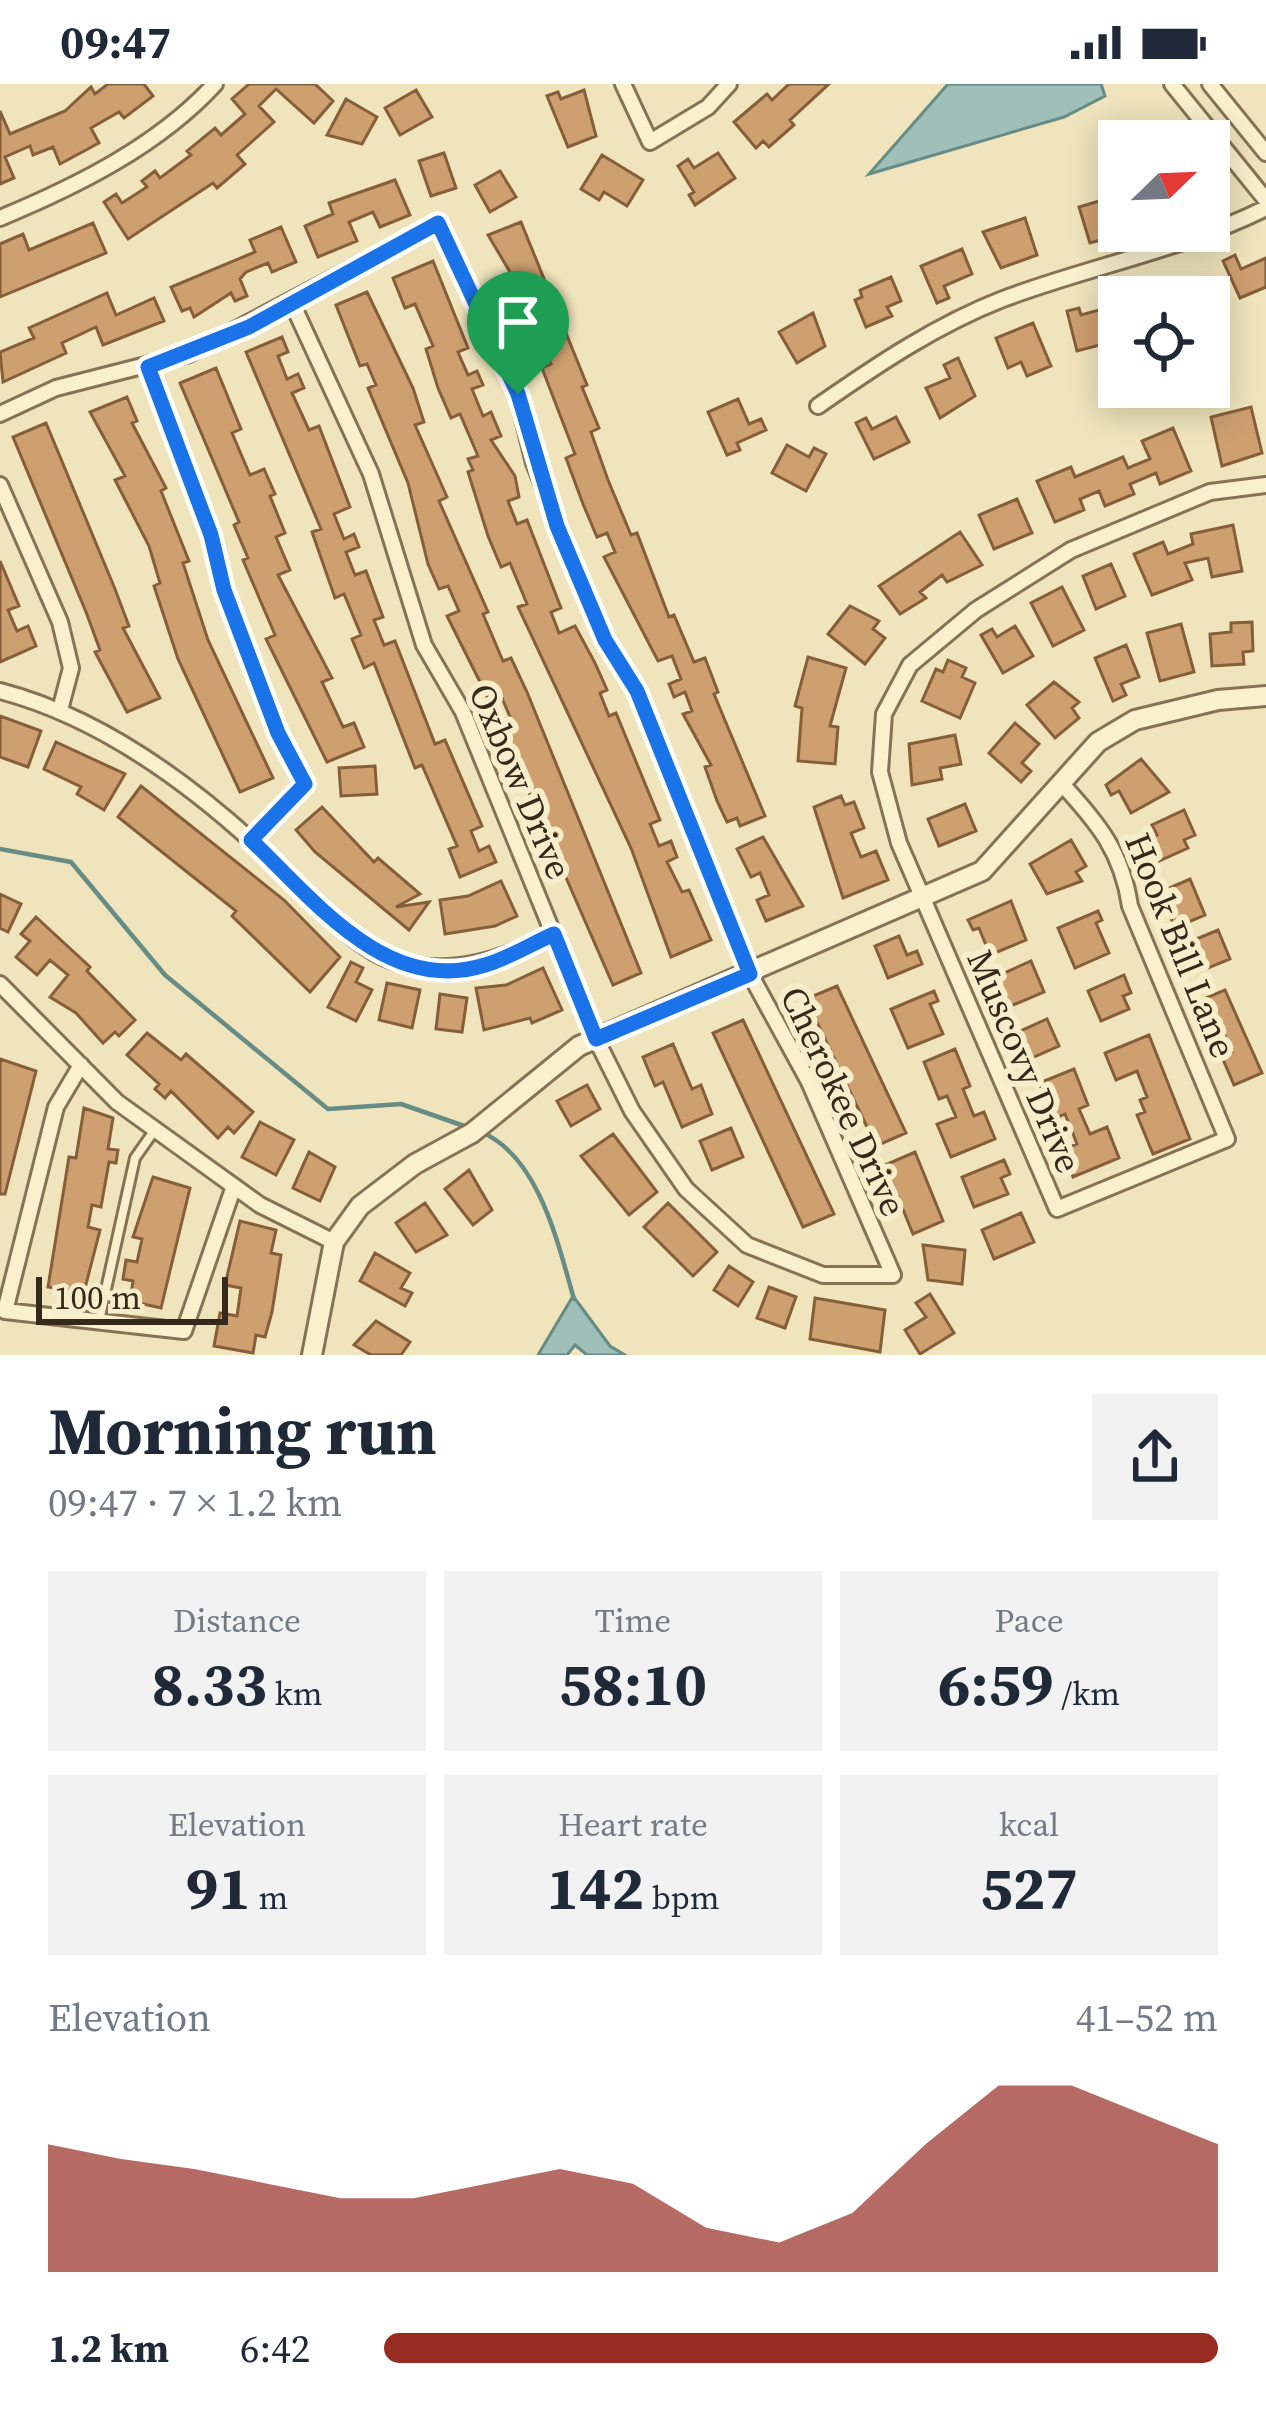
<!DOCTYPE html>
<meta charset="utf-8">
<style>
body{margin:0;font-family:"Source Serif 4",serif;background:#f2f2f3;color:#1f2937;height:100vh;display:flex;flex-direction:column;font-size:45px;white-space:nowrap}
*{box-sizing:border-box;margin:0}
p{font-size:39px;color:#747a83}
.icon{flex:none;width:66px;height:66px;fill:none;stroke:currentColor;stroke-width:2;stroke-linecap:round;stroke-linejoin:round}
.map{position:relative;height:1271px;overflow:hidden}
.panel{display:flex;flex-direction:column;background:#fff;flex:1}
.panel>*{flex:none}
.needle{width:78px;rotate:67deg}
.controls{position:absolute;left:1098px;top:36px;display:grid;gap:24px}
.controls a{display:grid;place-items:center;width:132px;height:132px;border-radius:0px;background:#fff;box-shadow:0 6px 30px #0003;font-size:60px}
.scale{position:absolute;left:36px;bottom:30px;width:192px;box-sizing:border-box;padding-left:12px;border:6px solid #34291a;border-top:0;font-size:33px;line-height:42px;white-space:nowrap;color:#34291a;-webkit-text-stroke:9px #f6edca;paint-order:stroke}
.pin{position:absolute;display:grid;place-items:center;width:102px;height:102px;color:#fff;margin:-123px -51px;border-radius:50% 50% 50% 0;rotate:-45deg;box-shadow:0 0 12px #0007}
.pin .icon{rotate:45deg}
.round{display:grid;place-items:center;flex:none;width:126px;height:126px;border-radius:0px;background:#f2f2f3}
.head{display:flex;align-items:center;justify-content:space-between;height:204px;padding:0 48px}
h1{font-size:66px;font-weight:700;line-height:90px}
.stats{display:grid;grid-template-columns:repeat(3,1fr);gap:18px;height:204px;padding:12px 48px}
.stats div{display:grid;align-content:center;border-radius:0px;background:#f2f2f3;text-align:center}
.stats b{font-size:60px;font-weight:700}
.stats small{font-size:33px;font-weight:400}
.stats p{font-size:33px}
.chart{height:336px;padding:24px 48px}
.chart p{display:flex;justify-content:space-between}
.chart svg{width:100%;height:216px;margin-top:12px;fill:#972c23;opacity:.7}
ul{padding:0 48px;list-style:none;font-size:39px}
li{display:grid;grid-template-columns:192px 144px 1fr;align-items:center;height:90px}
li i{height:30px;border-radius:15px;background:#972c23}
.status{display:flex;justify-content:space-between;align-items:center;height:84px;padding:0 60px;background:#fff;direction:ltr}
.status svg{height:33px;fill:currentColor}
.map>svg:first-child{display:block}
.water{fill:#9fbfb9;stroke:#678c86;stroke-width:3}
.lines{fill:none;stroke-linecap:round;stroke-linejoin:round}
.stream{stroke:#678c86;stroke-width:4.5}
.building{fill:#ce9f6f;stroke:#865e3a;stroke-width:3}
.service-casing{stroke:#867355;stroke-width:14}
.minor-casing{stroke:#867355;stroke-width:20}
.tertiary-casing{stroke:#867355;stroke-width:24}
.service{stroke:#faf0ce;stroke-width:8}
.minor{stroke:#faf0ce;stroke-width:14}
.tertiary{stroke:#faf0ce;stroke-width:18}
.route-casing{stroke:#fff;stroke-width:24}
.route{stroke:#1a73e8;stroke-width:15}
.labels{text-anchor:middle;stroke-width:12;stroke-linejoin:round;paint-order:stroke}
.street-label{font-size:36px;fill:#34291a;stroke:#f6edca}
</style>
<div class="status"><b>09:47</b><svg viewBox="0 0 49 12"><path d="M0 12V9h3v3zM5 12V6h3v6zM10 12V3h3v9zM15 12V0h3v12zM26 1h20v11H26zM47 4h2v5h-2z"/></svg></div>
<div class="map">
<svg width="1266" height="1271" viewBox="0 0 1266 1271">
<rect width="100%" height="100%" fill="#efe4bb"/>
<path class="water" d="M948,0H1101L1105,12L1064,33L869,90Z
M573,1212L610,1262L625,1271H587L575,1261L567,1271H538Z"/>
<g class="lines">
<path class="stream" d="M0,765L71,778L165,891L328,1025L401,1020L470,1044
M481,1048C539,1072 558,1160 574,1215"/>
</g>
<path class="building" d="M108,0H144L153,12L124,34L119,28L91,44L99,59L60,80L53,63L33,71L30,62L5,73L14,94L0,100V27L10,50L65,27L91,3L95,10Z
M249,0H315L333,17L314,39L276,5L259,22L274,38L237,71L245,80L217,104L213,99L128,155L104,118L116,110L122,119L147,103L142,97L155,87L160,94L191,71L187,67L215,44L221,51L245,30L232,15Z
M789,0H829L790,36L794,41L769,63L763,57L756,64L734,38L767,10L772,16Z
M416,6L432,33L400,51L385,24Z
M584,6L596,52L568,63L547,12L558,8L561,15Z
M346,15L377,33L362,60L327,51Z
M444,69L456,104L431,112L419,77Z
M718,69L735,94L695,121L689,111L694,108L678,82L688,75L694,84Z
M602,71L643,96L627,122L604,108L599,116L581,105Z
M500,87L516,113L490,128L475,101Z
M395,96L410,131L380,143L373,128L349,138L357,157L318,173L305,142L333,130L329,119Z
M1119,111V141L1101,147L1104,155L1090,159L1079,123Z
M1025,134L1037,171L1001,184L983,148Z
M521,138L587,301L582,303L599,344L591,348L608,396L631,451L637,449L669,533L674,531L694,578L705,574L718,608L714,610L765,732L740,742L737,734L727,738L717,717L705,683L711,681L683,630L692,627L685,608L674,613L669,600L681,595L672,572L658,577L604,473L615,468L607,449L597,453L583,420L566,374L575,370L542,284L551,280L542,259L531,263L522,242L534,237L524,213L512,218L503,197L513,193L488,151Z
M93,139L106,169L0,213V160L23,150L29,166Z
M281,143L296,178L272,188L268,179L246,188L240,195L247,212L235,217L231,209L194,233L190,224L182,227L171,203L255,168L250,156Z
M962,165L972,190L944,202L949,214L937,219L921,182Z
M1235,171L1241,185L1266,174V203L1240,214L1223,177Z
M433,177L468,264L458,268L468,291L477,287L483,301L472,305L483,332L491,328L501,352L491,356L515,392L519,413L508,417L517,440L527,436L561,524L551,528L559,549L575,542L595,579L607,606L600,609L609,632L616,629L660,736L650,740L659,762L671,757L677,773L667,778L682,808L689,806L711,856L671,873L631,764L518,523L527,520L510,479L501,483L488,452L468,388L473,386L468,375L478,372L460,330L451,334L438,304L426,265L433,262L415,220L405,224L393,194Z
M891,193L901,217L887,223L892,232L866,243L855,216L862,213L860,206Z
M367,208L413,304L424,338L415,341L447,413L439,417L488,528L483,530L503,577L511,574L527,608L641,889L613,901L498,638L510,633L499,607L487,612L447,532L459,527L448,502L439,505L428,480L408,399L368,304L376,301L367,280L360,282L336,221Z
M107,209L116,231L154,214L164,237L103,261L96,243L62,259L66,269L3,298L0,268L34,254L29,244Z
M1110,223L1119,256L1077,267L1067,227L1079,224L1081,231Z
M813,229L825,262L797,279L779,248Z
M1033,239L1051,282L1027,292L1021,278L1008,284L996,254Z
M282,253L288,268L278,272L287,295L298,290L304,304L292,309L309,346L319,342L350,423L334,430L344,455L354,450L359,463L346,468L355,491L366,487L383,533L374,536L384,561L395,557L435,660L445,656L482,742L471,747L479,767L489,762L496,778L460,793L449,765L457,762L422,681L415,684L374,579L364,584L352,555L361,551L344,510L335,514L312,448L321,445L246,268Z
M958,274L975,312L940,334L926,304L950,294L944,281Z
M216,284L241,345L232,349L250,391L264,385L275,410L270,412L285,449L276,453L290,486L278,491L332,594L322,598L343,643L354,639L364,663L327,678L266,555L275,551L243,476L248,474L234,441L239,438L180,299Z
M127,313L137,337L132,339L166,404L161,407L189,477L183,479L208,556L273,694L240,708L178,575L154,502L160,499L149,462L115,396L125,392L90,328Z
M738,315L749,340L761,335L766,346L737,359L740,366L727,371L708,328Z
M1251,323L1262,369L1222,382L1211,333Z
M896,333L909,358L874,375L856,339L866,334L872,345Z
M46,339L115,505L129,542L123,544L160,614L127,628L95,568L100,566L86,528L13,353Z
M1173,344L1191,387L1160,400L1156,389L1130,400L1134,410L1105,422L1099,407L1080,415L1084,426L1055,438L1037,397L1071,383L1075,393L1123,373L1128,384L1150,375L1142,357Z
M787,361L809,373L814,364L826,370L806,407L772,389Z
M1017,415L1032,449L994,465L979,431Z
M1233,441L1242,487L1212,493L1208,474L1185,479L1192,496L1152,511L1134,470L1163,458L1168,470L1193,460L1191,450Z
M960,448L982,481L947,498L942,491L920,508L926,514L900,530L879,502Z
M0,477L19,522L8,526L17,547L28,542L36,562L0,578Z
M1111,480L1125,512L1096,525L1083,492Z
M1062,503L1084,546L1053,562L1031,519Z
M850,522L879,537L873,545L885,554L865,580L828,550Z
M1252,538L1253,567L1243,568L1244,580L1212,582L1210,550L1231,548V539Z
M1181,540L1194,588L1160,597L1147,549Z
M1015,542L1033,572L1003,589L981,551L992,545L997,553Z
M1126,561L1139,593L1121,600L1126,611L1113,617L1095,574Z
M808,573L846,584L830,642L838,643L835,680L798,677L802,624L795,622Z
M948,576L966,584L962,593L975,599L960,634L922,617L936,585L943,588Z
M1054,598L1079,618L1072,624L1079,634L1055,654L1027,621Z
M0,632L41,647L28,683L0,673Z
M1015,639L1039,660L1022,679L1031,687L1021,698L989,669Z
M955,651L961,680L940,684L942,695L912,701L909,660Z
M56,658L125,690L104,726L77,710L81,703L44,685Z
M1141,675L1169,708L1131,729L1119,707L1111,711L1106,701Z
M375,682L377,710L341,712L339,684Z
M141,702L284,816L340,873L310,908L232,832L236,827L118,733Z
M841,712L845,721L854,718L864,744L851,749L861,773L876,767L888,796L843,814L814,723Z
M965,720L976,747L939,762L928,735Z
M322,723L374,778L378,774L420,810L396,823L429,818L409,846L315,768L296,746Z
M1184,726L1195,751L1184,756L1188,764L1159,777L1156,770L1148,773L1141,758L1157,751L1152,741Z
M763,753L803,822L766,837L757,816L769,811L760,789L751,793L737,765Z
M1071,756L1086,782L1076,788L1082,797L1047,810L1030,780Z
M1190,795L1205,831L1175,844L1160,808Z
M501,797L517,832L495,842L445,850L440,816L468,812Z
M0,810L21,820L8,848L0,844Z
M1011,817L1026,856L990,871L979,844L973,846L968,836Z
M1098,827L1102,836L1096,839L1109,869L1075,884L1058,844Z
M36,833L90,883L87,887L135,936L119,952L115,948L103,959L76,929L50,913L68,891L50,876L37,891L16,873L30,857L21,850Z
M1218,846L1230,875L1196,889L1177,863Z
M899,852L907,871L917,867L922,880L888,894L875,862Z
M1031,877L1044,908L1006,924L993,894Z
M351,878L363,884L356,898L372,906L356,937L328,923Z
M543,884L562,926L532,939L530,934L484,946L476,904L506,901Z
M1124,891L1131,909L1123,912L1129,925L1101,937L1088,907Z
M387,899L420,906L412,944L379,936Z
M837,902L906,1049L876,1062L806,915Z
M1225,906L1262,989L1234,1001L1222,973L1232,968L1222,945L1214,948L1201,916Z
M934,907L938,917L930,920L943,950L908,964L891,925Z
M440,910L467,914L462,948L436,945Z
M1047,935L1059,962L1027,976L1016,949Z
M743,936L834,1130L803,1143L713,949Z
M147,949L181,976L186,970L253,1028L234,1049L228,1043L218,1054L171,1007L165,1014L155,1005L159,1000L127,971Z
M1149,951L1190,1055L1153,1070L1137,1031L1145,1028L1140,1016L1147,1013L1137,987L1116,996L1105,969Z
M673,960L692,1005L701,1001L712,1030L682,1043L663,998L655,1002L643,973Z
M955,965L970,1002L963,1005L974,1032L984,1028L995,1055L951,1073L937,1040L956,1033L947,1012L939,1015L924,978Z
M0,975L36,987L5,1110H0Z
M1074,985L1088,1021L1079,1025L1090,1050L1107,1043L1119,1074L1073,1093L1063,1066L1077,1060L1065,1030L1054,1035L1039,999Z
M587,1001L600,1025L571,1042L557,1017Z
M84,1024L113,1034L108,1065L118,1066L116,1079L109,1078L101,1123L92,1121L88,1143L100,1146L84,1208L48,1203L69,1073L76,1074Z
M260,1038L294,1056L276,1091L242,1073Z
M731,1044L743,1073L712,1086L700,1057Z
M613,1050L657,1108L629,1131L581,1072Z
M309,1068L335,1083L320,1117L293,1104Z
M915,1068L943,1137L913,1150L885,1081Z
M1004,1076L1010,1090L1001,1094L1008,1110L974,1123L962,1093Z
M469,1086L492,1126L473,1141L445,1105Z
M153,1093L190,1104L161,1224L130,1217L133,1197L123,1195L126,1176L137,1178L142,1155L133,1153Z
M425,1119L447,1151L416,1168L396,1139Z
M668,1119L717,1168L693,1192L644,1143Z
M1021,1129L1034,1158L994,1175L982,1146Z
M240,1137L276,1146L271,1169L281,1171L272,1228L265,1253L256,1251L253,1269L214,1262L220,1229L237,1232L241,1204L225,1201Z
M923,1161L965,1166L962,1200L928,1196Z
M375,1169L410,1189L401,1204L412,1209L405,1222L360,1197Z
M729,1182L753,1198L738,1222L714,1206Z
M769,1203L796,1213L785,1244L757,1234Z
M930,1210L954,1249L920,1270L905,1246L926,1233L916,1219Z
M815,1214L885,1226L880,1268L810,1255Z
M376,1237L410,1258L401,1271H371L354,1261Z"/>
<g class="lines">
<g class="service-casing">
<path id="service" d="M99,1237L135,1074L154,1047"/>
</g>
<g class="minor-casing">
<path id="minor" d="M623,0L650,58L708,23L729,0
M1172,0L1266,116
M1210,0L1266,69
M0,134C77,102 158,62 215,0
M148,283L211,451L224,506L278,649L305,700L251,756
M818,322C877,281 936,241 1003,215C1090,182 1182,166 1266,124
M0,330L56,304L189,270L438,139L517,310L534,379L605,556L637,607L750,890L809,998L893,1191H823L747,1161L686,1105L632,1027L596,955L463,628L424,561L371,390L292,219
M0,401L60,538L71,584L60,626
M0,607C96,632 184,695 256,761C291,793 352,867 396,878C457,893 499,875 554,850
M1062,700C1098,739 1122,768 1130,822L1227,1055L1057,1125L899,759L880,688L884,630L910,581L976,526L1071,466L1210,408L1266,401
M0,900L117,1018L260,1121L334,1158
M81,981L56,1023L5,1227L184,1247L234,1102"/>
</g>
<g class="tertiary-casing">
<path id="tertiary" d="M312,1271L334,1158L360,1122L415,1080L472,1049L579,962L982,787L1098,658L1135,636L1218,616L1266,612"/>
</g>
<use href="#service" class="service"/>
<use href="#minor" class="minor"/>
<use href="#tertiary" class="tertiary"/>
</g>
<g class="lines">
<g class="route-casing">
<path id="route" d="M438,139L518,310L557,442L605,556L637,607L750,890L596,955L554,850C531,860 509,874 485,881C387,912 313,815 251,756L305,700L278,649L224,506L211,451L148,283L249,243Z"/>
</g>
<use href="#route" class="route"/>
</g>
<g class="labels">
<g class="street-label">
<text transform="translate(521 697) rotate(67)" y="13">Oxbow Drive</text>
<text transform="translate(1181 861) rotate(68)" y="13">Hook Bill Lane</text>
<text transform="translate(1025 977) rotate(67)" y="13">Muscovy Drive</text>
<text transform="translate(844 1017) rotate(65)" y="13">Cherokee Drive</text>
</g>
</g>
</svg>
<div class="controls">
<a><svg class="needle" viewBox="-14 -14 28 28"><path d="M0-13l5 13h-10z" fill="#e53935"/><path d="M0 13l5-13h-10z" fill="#747a83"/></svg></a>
<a><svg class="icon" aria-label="locate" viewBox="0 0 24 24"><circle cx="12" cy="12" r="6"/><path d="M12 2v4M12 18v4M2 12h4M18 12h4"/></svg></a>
</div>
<div class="scale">100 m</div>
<div class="pin" style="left:518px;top:310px;background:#1e9e55"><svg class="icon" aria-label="arrive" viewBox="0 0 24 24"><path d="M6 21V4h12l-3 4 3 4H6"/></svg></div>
</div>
<section class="panel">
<div class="head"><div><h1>Morning run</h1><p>09:47 · 7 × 1.2 km</p></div><a class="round"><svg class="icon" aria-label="share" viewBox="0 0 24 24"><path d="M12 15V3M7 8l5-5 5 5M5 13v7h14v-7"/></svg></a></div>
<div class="stats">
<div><p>Distance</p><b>8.33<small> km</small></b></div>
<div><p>Time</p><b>58:10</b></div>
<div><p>Pace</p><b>6:59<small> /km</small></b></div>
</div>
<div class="stats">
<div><p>Elevation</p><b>91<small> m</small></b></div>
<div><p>Heart rate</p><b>142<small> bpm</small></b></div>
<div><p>kcal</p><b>527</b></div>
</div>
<div class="chart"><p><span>Elevation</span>41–52 m</p>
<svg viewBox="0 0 160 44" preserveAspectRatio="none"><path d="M0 44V18L10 21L20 23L30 26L40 29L50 29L60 26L70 23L80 26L90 35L100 38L110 32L120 18L130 6L140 6L150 12L160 18V44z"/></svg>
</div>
<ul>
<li><b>1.2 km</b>6:42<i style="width:100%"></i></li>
</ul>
</section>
